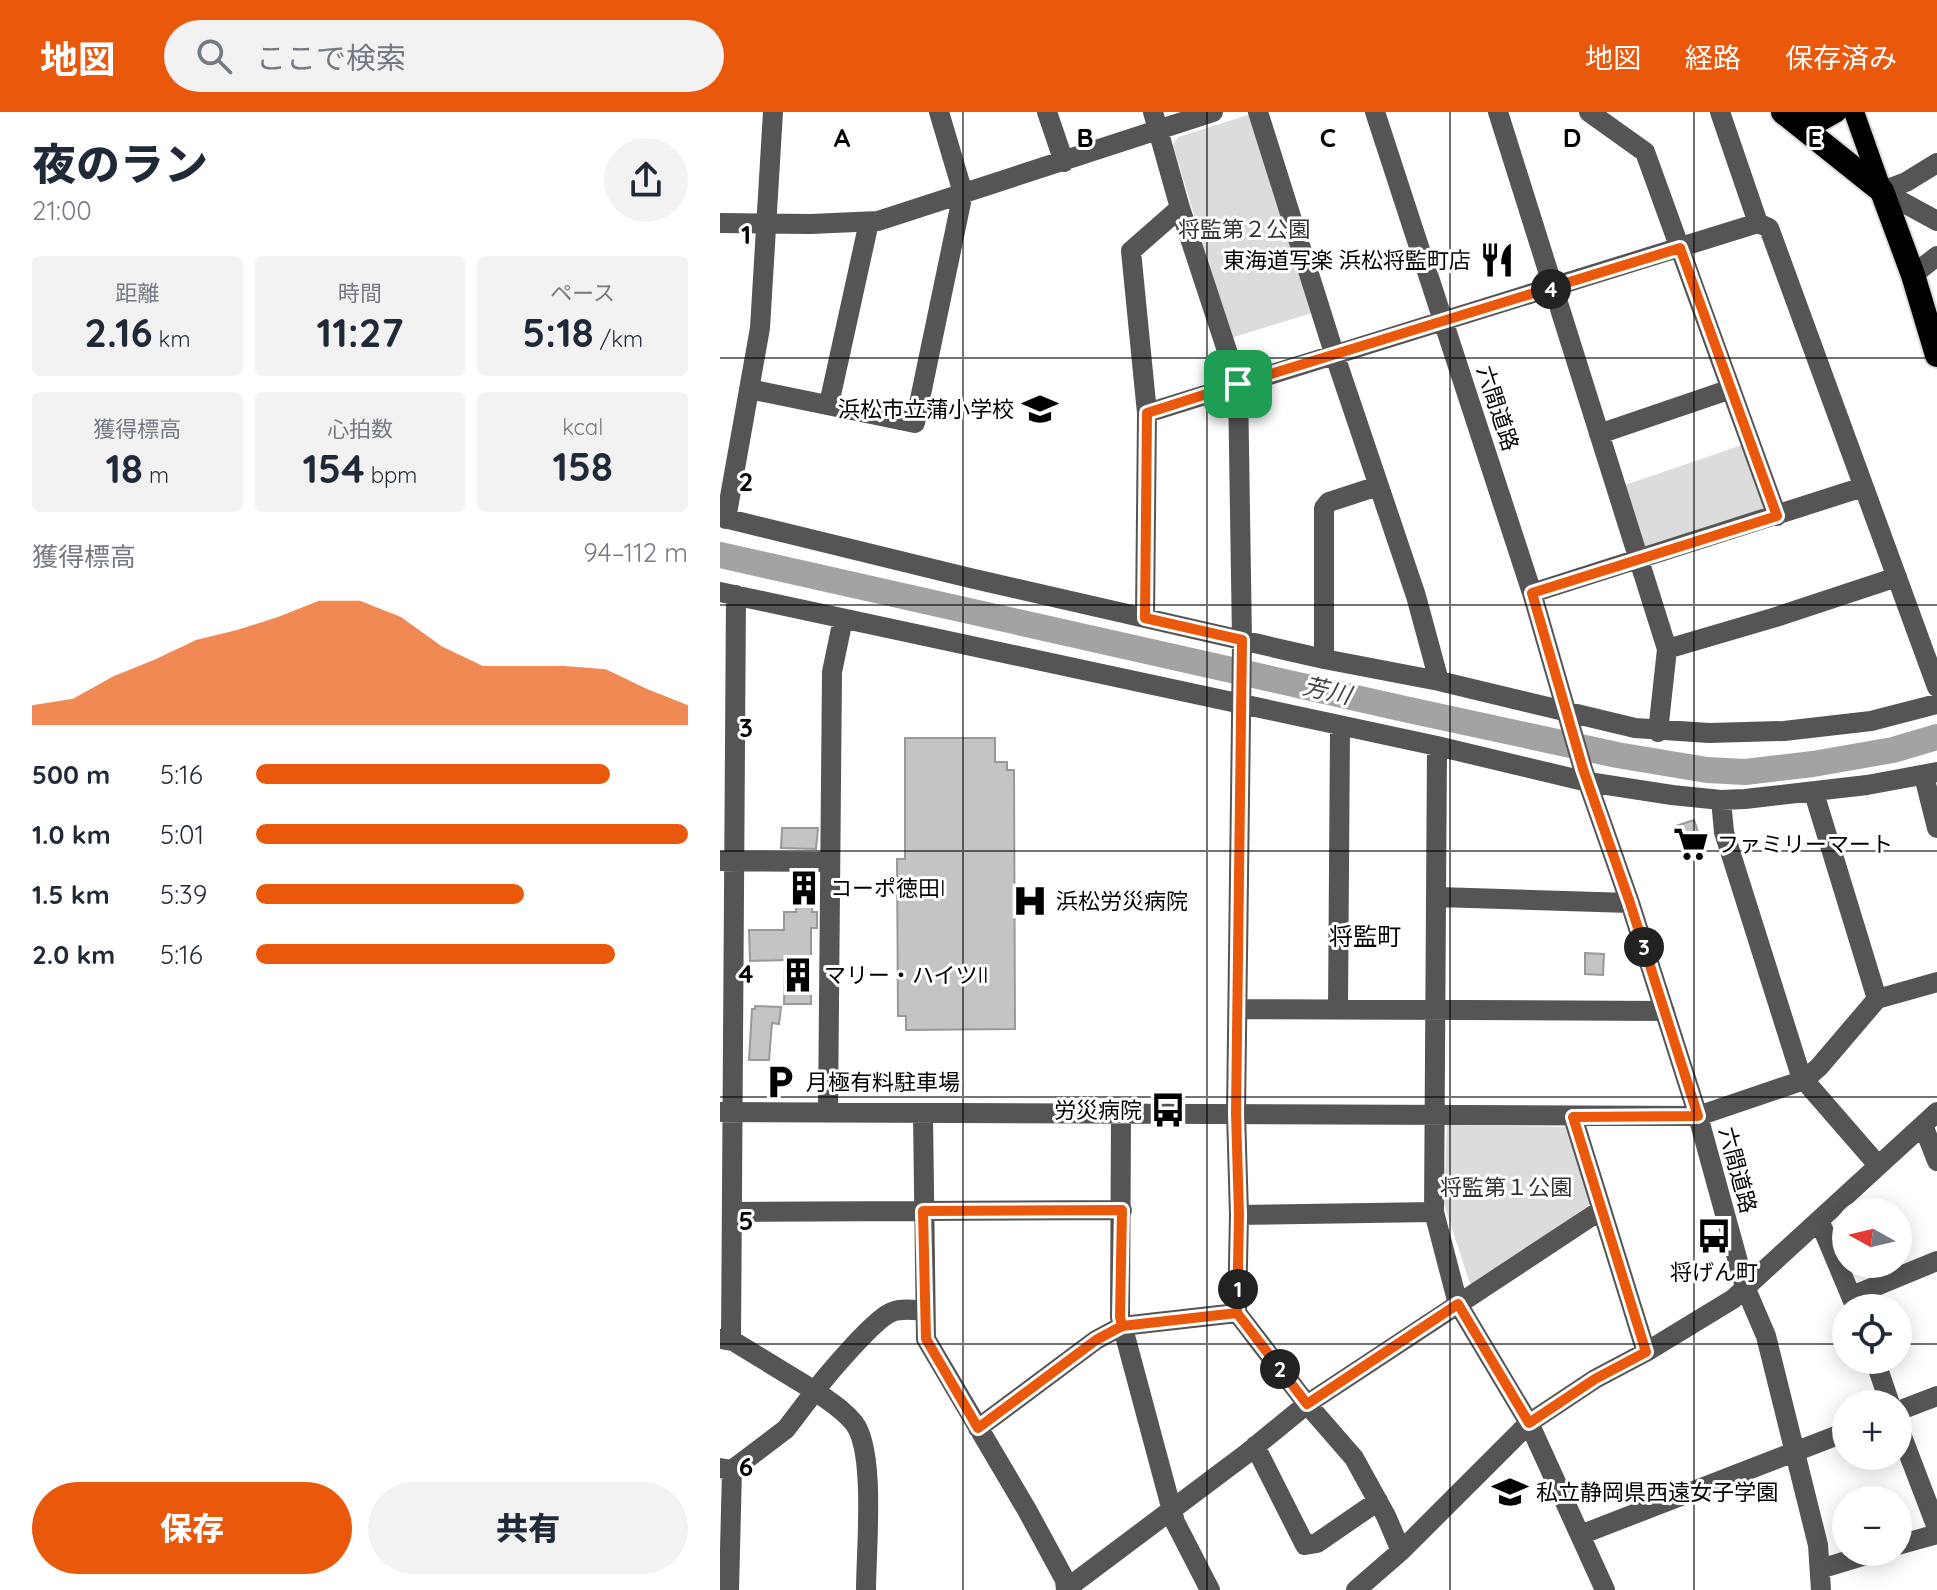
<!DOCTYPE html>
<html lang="ja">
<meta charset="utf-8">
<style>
body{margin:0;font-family:Quicksand,"Noto Sans JP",sans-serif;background:#f2f2f3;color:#1f2937;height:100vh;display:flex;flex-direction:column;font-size:30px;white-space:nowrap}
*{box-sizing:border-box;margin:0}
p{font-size:26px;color:#747a83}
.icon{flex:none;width:44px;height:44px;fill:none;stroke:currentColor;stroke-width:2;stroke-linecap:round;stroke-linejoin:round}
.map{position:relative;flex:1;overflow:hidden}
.drawer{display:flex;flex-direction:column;background:#fff;width:720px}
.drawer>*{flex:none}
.needle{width:52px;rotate:278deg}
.fabs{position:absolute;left:1112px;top:1086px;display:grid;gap:16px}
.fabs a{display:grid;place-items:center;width:80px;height:80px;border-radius:50%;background:#fff;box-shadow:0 4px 20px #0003;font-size:40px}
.pin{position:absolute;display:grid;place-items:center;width:68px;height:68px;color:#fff;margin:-34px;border-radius:16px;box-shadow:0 4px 12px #0006}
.km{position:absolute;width:40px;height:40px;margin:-20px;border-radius:50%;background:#222;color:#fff;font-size:22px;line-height:40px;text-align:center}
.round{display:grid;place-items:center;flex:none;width:84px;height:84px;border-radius:42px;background:#f2f2f3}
.summary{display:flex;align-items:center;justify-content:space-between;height:136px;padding:0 32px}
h1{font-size:44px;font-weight:800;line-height:60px}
.stats{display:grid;grid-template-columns:repeat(3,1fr);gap:12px;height:136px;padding:8px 32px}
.stats div{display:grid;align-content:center;border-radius:8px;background:#f2f2f3;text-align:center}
.stats b{font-size:40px;font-weight:800}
.stats small{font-size:22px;font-weight:400}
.stats p{font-size:22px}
.chart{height:224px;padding:16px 32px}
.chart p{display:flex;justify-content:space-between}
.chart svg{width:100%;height:144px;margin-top:8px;fill:#ea580c;opacity:.7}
.cta{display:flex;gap:16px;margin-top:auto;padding:16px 32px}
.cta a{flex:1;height:92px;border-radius:48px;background:#ea580c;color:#fff;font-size:32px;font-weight:800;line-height:92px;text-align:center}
.cta a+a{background:#f2f2f3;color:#1f2937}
ul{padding:0 32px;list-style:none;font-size:26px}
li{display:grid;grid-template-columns:128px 96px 1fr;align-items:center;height:60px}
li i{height:20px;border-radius:10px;background:#ea580c}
header{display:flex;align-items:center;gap:48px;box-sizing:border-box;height:112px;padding:0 40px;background:#ea580c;color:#fff}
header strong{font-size:38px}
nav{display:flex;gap:44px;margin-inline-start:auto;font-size:28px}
.search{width:560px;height:72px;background:#f2f2f3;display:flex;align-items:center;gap:20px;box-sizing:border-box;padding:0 28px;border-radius:44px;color:#747a83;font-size:30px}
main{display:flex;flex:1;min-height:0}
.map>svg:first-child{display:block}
.green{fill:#dcdcdc}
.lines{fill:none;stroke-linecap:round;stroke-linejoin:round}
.river{stroke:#a3a3a3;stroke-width:26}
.building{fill:#c4c4c4;stroke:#999;stroke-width:2}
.major-casing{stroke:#dbdbdb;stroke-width:24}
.highway-casing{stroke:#dbdbdb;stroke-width:28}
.minor{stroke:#555;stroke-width:20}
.major{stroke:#000;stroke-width:20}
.highway{stroke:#000;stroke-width:24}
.route-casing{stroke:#fff;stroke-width:16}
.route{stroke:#ea580c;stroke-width:10}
.grid{fill:none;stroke:#000;stroke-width:2;stroke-opacity:0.55}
.labels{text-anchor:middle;stroke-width:6;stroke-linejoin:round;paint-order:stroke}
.park-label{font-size:22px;fill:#333;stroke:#fff}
.poi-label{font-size:22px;fill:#000;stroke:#fff;text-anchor:start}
.street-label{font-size:22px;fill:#000;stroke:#fff}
.water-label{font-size:24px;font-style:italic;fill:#444;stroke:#fff}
.neighbourhood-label{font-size:24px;fill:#000;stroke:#fff}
.grid-label{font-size:26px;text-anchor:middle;font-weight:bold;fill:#000;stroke:#fff;stroke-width:6;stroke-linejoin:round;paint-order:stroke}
</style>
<header>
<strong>地図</strong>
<div class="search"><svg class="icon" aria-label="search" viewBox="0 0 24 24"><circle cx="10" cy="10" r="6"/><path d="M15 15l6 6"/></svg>ここで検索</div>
<nav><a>地図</a><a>経路</a><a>保存済み</a></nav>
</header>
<main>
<section class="drawer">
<div class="summary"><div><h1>夜のラン</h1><p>21:00</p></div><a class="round"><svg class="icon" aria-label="share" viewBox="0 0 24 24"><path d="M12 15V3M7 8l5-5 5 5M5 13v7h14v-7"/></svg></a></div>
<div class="stats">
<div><p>距離</p><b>2.16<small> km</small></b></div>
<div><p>時間</p><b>11:27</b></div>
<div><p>ペース</p><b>5:18<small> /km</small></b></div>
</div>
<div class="stats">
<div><p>獲得標高</p><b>18<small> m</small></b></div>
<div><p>心拍数</p><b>154<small> bpm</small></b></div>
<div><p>kcal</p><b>158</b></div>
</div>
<div class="chart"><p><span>獲得標高</span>94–112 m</p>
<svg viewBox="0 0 160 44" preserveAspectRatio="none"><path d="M0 44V38L10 36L20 29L30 24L40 18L50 15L60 11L70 6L80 6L90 11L100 20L110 26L120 26L130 26L140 27L150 33L160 38V44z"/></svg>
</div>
<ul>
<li><b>500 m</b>5:16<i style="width:82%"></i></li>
<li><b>1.0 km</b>5:01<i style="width:100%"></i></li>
<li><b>1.5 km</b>5:39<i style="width:62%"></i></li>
<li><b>2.0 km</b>5:16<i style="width:83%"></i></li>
</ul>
<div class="cta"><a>保存</a><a>共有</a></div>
</section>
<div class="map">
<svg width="1217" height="1478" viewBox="0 0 1217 1478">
<rect width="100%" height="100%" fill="#fff"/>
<path class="green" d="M528,3L537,7L595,200L511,226L453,33L458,25Z
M1025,332L1046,396L925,435L905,373Z
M727,1013L850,1015L871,1092L751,1175L724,1092Z"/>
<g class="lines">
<path class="river" d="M0,443L689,598L897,643L987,658L1025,660L1093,652L1173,638L1217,625"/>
</g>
<path class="building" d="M185,626H275V650H287V658H294L295,917L186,918V904H178L177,747H185Z
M974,708L985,741L965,748L956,714Z
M62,716H98L96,737L61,736Z
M77,763H93L92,800H97V816H91V892H64L65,848L30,849L29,818H64V800H76Z
M865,841L884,842L883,863L865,862Z
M35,894L61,895L59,912L52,911L49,948H29L32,897H35Z"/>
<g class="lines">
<g class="major-casing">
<path id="major" d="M1134,0L1162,79
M1078,10L1101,9L1117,0"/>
</g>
<g class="highway-casing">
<path id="highway" d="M1063,0L1162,79L1193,163L1217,243"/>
</g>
<path class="minor" d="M327,0L344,50
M433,0L460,96L518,272L522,528L516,1001L519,1103L517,1201
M538,0L614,241L696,484L719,569
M655,0L812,481L863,657L910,791L978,1004L1025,1175L1046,1224L1098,1433L1101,1478
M778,0L947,537L938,620
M869,0L925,40L1057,404
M1000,0L1038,111L1049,116L1217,575
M1162,79L1217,109
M1162,79L1186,70L1217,51
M0,111L91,112L158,109L493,0
M1193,163L1217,144
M29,277L195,311L243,81L219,0
M109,292L149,110
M427,301L1038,111
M879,322L1011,277
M0,405L250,466L604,547L719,569L915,616L989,621L1064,619L1151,609L1217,592
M6,407L40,216L53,0
M0,480L717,634L868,670L952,683L1001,688L1025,687L1147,673L1217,660
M812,481L1143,375
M425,506L427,301L411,139L460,96
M947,537L1056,505L1177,465
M604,547V396L609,390L658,374
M717,634L714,1100L738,1192L809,1311L885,1478
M1204,664L1217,716
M1094,681L1157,887
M1001,688L1004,720L1080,961L1084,968L1157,1052
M0,749L109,750
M718,785L910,791
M518,897L945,899
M618,898L620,615
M0,1000L978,1004L1084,968L1099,955L1157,887L1217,870
M108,1000L112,560L123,507
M401,1001L400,1205L455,1410L490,1478
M203,1002L206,1227L307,1398L345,1468L346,1478
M853,1005L926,1240
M1203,1013L1217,1049
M12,1100L402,1098
M519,1103L714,1100
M1099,1108L1136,1196
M1132,1184L1217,1149
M0,1227L13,1229L95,1279L66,1317L12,1358L0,1356
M11,1228L16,483
M1155,1248L1170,1292
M1178,1299L1217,1284
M1178,1314L1217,1416
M258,1316L376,1228L402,1214L517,1201L587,1292L634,1346L666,1404L681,1439
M535,1334L585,1433L597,1431L658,1389
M860,1423L1126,1320
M1178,1433L1217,1422
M1100,1457L1156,1440
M346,1477L526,1342L587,1292L881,1098
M9,1478L12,1358
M146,1478C146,1439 156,1339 134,1311C124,1298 109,1289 95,1279C107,1263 155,1206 172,1200C182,1196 194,1198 204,1199
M636,1478L681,1439L809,1311L875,1267L926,1240L1013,1187L1217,1000"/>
<use href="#major" class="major"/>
<use href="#highway" class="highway"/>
</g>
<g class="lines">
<g class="route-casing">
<path id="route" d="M518,272L427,301L425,506L522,528L516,1001L519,1103L517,1201L402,1214L376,1228L258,1316L206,1227L203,1099L402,1098L400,1205L402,1214L517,1201L587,1292L738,1192L809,1311L875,1267L926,1240L853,1005L978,1004L910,791L863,657L812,481L1057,404L960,136L518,272"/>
</g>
<use href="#route" class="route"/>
</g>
<path class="grid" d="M243,0V1478M487,0V1478M730,0V1478M974,0V1478M0,246H1217M0,493H1217M0,739H1217M0,985H1217M0,1232H1126M1178,1232H1217"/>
<defs>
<g id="restaurant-bare" transform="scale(2.76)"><path d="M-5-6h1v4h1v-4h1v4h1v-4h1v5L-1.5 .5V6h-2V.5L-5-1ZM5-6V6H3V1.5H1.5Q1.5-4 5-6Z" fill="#000" stroke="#fff" stroke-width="2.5" paint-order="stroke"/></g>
<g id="school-bare" transform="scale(2.76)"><path d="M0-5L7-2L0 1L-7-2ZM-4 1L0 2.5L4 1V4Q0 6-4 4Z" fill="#000" stroke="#fff" stroke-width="2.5" paint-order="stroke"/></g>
<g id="supermarket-bare" transform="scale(2.76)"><path d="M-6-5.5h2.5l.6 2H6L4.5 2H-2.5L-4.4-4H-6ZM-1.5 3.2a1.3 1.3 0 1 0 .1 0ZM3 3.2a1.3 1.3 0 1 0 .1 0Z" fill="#000" stroke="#fff" stroke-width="2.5" paint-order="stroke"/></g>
<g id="building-bare" transform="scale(2.76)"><path d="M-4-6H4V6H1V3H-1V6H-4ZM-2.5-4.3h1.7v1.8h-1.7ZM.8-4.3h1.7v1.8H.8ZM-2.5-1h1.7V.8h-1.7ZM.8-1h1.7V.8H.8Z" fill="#000" stroke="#fff" stroke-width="2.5" paint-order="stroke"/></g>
<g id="hospital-bare" transform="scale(2.76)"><path d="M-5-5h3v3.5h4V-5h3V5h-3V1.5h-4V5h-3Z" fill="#000" stroke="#fff" stroke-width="2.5" paint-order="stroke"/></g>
<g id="parking-bare" transform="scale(2.76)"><path d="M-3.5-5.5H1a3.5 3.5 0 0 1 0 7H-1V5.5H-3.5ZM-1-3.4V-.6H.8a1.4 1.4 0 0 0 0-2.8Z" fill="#000" stroke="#fff" stroke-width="2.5" paint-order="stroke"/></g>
<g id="bus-bare" transform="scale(2.76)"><path d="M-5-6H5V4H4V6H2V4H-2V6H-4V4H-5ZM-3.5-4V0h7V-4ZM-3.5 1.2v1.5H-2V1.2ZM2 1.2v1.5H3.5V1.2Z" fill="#000" stroke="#fff" stroke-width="2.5" paint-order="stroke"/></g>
</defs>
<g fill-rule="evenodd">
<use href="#restaurant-bare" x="777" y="148"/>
<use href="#school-bare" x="320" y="297"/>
<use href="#supermarket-bare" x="971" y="732"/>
<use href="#building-bare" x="84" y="776"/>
<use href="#hospital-bare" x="310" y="789"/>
<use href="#building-bare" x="78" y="863"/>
<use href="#parking-bare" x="60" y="970"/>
<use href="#bus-bare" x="448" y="998"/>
<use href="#bus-bare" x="994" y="1124"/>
<use href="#school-bare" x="790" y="1380"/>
</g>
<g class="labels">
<g class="park-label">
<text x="524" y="125">将監第２公園</text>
<text x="786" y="1083">将監第１公園</text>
</g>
<g class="poi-label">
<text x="751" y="156" text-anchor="end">東海道写楽 浜松将監町店</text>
<text x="294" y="305" text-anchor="end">浜松市立蒲小学校</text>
<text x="997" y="740">ファミリーマート</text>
<text x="110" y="784">コーポ徳田I</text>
<text x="336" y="797">浜松労災病院</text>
<text x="104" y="871">マリー・ハイツII</text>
<text x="86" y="978">月極有料駐車場</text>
<text x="422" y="1006" text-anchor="end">労災病院</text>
<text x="994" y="1168" text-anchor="middle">将げん町</text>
<text x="816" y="1388">私立静岡県西遠女子学園</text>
</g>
<g class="street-label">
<text transform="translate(778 296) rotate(72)" y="8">六間道路</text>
<text transform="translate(1018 1058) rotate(75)" y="8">六間道路</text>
</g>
<g class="water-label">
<text transform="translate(607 579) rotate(13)" y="8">芳川</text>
</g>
<g class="neighbourhood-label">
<text x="645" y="833">将監町</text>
</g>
</g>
<g class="grid-label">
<text x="122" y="35">A</text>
<text x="365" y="35">B</text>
<text x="608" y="35">C</text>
<text x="852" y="35">D</text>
<text x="1095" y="35">E</text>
<text x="26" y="132">1</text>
<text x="26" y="379">2</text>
<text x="26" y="625">3</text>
<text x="26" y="871">4</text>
<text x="26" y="1118">5</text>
<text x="26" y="1364">6</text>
</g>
</svg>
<div class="fabs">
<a><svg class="needle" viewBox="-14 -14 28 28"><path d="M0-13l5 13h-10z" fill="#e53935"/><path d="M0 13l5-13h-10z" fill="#747a83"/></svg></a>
<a><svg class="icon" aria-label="locate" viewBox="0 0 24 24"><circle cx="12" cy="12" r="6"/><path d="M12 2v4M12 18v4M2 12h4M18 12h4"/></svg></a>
<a>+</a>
<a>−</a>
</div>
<div class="pin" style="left:518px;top:272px;background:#1e9e55"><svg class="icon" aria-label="arrive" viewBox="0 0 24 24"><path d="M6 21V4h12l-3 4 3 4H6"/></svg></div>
<b class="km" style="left:518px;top:1177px">1</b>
<b class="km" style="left:560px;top:1257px">2</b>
<b class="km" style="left:924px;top:835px">3</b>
<b class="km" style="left:831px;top:177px">4</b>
</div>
</main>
